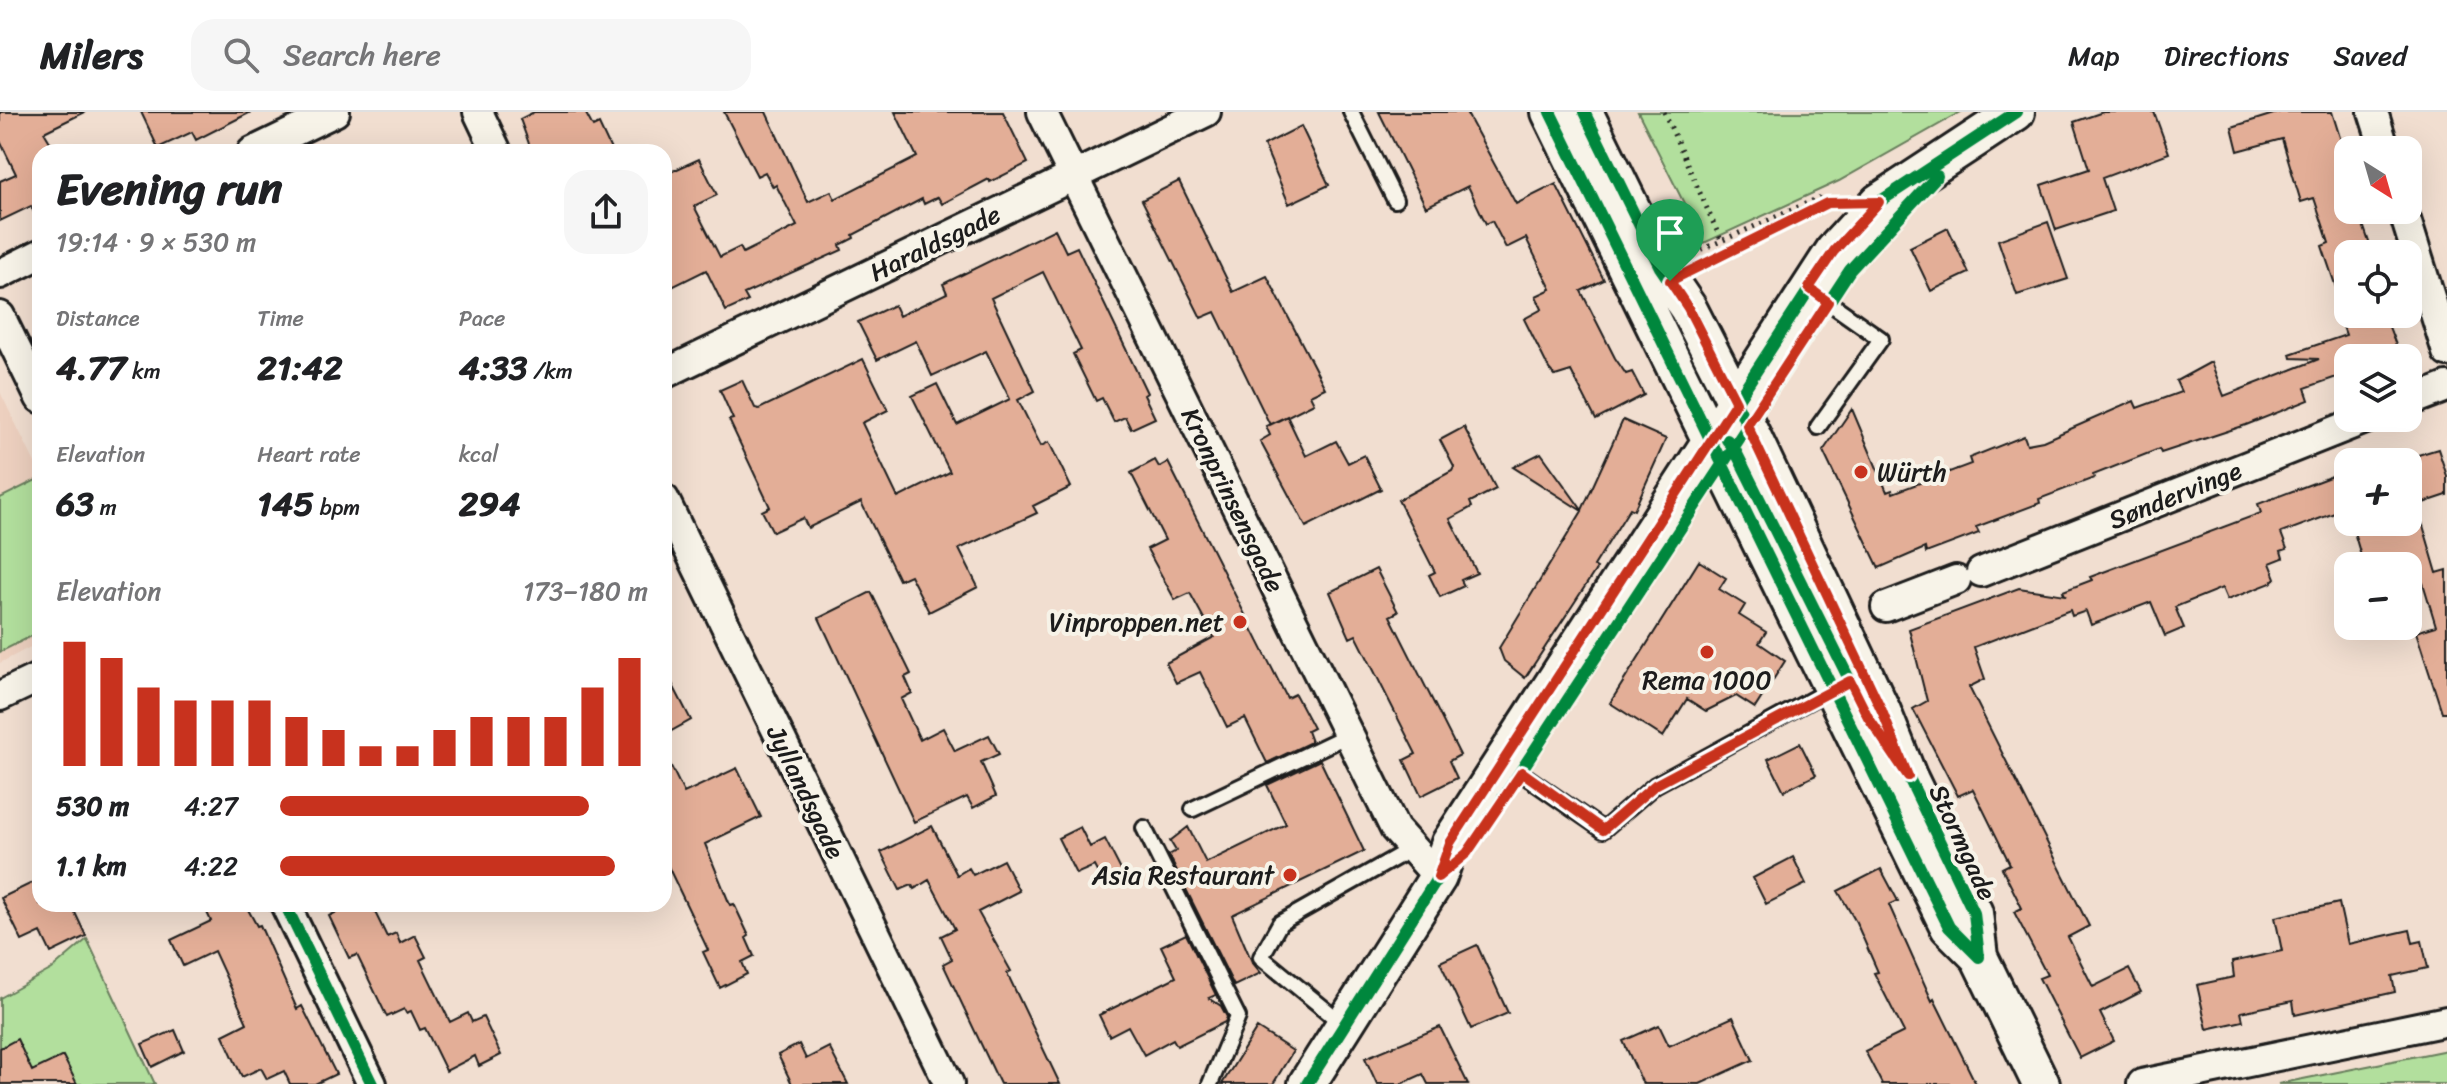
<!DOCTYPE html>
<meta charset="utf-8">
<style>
body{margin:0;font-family:Sriracha,sans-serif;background:#f6f6f6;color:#202124;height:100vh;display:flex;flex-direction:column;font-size:30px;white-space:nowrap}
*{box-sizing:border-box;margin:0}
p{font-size:26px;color:#757577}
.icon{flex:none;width:44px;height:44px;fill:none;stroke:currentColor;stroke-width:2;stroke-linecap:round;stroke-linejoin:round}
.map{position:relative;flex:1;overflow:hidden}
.side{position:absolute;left:32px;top:32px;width:640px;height:768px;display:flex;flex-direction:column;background:#fff;border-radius:24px;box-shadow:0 8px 32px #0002}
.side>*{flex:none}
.needle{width:52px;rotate:143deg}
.tools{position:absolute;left:2334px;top:24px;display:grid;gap:16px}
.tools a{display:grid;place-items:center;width:88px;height:88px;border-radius:16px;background:#fff;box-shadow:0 8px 32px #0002;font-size:40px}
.pin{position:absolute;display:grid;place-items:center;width:68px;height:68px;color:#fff;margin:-82px -34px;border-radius:50% 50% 50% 0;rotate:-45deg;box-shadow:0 0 8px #0007}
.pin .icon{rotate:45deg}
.round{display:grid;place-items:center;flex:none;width:84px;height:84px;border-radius:24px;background:#f6f6f6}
.summary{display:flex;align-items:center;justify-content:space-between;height:136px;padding:0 24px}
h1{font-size:44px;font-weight:700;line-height:60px}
.figures{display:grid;grid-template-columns:repeat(3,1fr);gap:12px;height:136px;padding:8px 24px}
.figures div{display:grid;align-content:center}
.figures b{font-size:34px;font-weight:700}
.figures small{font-size:22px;font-weight:400}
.figures p{font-size:22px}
.chart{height:224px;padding:16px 24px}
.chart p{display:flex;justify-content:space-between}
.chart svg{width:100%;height:144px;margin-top:8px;stroke:#c8321e;stroke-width:6}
ul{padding:0 24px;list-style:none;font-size:26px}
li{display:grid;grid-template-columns:128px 96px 1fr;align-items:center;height:60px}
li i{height:20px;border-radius:10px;background:#c8321e}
header{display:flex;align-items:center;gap:48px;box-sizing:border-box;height:112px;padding:0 40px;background:#fff;border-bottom:2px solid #e0e0e0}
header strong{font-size:38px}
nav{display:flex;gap:44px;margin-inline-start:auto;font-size:28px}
.search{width:560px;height:72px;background:#f6f6f6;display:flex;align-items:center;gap:20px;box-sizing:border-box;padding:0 28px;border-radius:24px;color:#757577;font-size:30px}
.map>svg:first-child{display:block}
.built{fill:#edd0bf}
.green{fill:#b2df9d;stroke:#677e5c;stroke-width:2}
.building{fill:#e3ae97;stroke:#1c1c1c;stroke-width:2}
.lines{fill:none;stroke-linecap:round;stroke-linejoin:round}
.service-casing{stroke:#1c1c1c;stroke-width:20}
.minor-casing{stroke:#1c1c1c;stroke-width:34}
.tertiary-casing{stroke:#1c1c1c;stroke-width:42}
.path{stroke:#1c1c1c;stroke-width:5;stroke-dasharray:2 6;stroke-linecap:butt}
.service{stroke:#f7f3e8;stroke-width:14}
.minor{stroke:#f7f3e8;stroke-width:28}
.tertiary{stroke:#f7f3e8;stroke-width:36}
.cycleway-casing{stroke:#f7f3e8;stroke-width:17}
.cycleway{stroke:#00873e;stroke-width:12}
.route-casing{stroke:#fff;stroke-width:16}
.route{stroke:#c8321e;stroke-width:10}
.poi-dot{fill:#c8321e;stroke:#f7f3e8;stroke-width:3}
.labels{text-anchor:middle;stroke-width:8;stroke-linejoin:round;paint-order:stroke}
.street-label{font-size:26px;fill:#1c1c1c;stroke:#f7f3e8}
.poi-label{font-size:26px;fill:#1c1c1c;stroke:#f7f3e8;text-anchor:end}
</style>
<header>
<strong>Milers</strong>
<div class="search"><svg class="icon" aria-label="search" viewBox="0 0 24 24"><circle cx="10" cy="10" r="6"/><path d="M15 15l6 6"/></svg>Search here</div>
<nav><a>Map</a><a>Directions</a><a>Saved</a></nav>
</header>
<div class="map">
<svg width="2447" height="972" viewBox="0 0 2447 972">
<rect width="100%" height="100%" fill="#f1ded0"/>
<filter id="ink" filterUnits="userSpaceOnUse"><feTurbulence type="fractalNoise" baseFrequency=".0125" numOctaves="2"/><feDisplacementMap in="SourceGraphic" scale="16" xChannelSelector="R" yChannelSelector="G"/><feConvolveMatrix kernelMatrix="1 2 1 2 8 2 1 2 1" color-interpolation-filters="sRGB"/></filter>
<g filter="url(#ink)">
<path class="built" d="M0,280L40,361V530L0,551Z"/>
<path class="green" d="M1638,0H1961L1839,69L1704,131Z
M36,368L40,376V520L0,540V386Z
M87,827L155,972H0V886L52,857Z
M2447,938V972H2278Z"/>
<path class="building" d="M0,0H85L44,20L56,40H40V113L31,94L0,109V69L16,62L0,29Z
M141,0H251L196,28L192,20L158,36Z
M534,0H585L593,15L599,12L612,40H532L520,7Z
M724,0H766L808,90L831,79L835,87L917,45L895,0H1003L1028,51L990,70L989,67L942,92L938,85L924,92L922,87L853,123L854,126L840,133L842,138L744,182L748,189L726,199L706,158L664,179V63L699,47L717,83L694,94L720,145L740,135L743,141L797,114L776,73L773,75L765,60L757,64Z
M1379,0H1466L1516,92L1556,72L1604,168L1581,179L1615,246L1626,262L1632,260L1644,283L1596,308L1571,259L1555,264L1549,257L1524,207L1542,197L1536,184L1551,177L1526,126L1506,136L1492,109L1486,112L1468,74L1426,95Z
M2103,0H2154L2169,41L2102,66L2113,99L2056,118L2041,73L2089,57L2074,10Z
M2280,0H2332L2348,51V98H2358L2373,142H2348V198L2344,199L2322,134L2329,131L2314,86L2301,90L2282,27L2238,39L2232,15Z
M1301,14L1329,73L1289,92L1264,33Z
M1179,69L1233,180L1267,164L1325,276L1310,283L1314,291L1270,313L1215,200L1201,206L1142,88Z
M2048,110L2068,167L2017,183L1998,128Z
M1948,116L1969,161L1931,179L1910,135Z
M1055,117L1066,140L1077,135L1147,281L1144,283L1155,306L1131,317L1125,305L1114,310L1102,286L1096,289L1073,242L1081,238L1043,160L991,186L1035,279L1018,288L1041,334L1049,330L1071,375L1033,394L1037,401L959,437L978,475L929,500L910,463L899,468L861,390L808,416L803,406L773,420L762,399L770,395L729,308L733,307L720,278L742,268L755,296L759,297L863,247L888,298L862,311L898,386L950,360L912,284L937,272L957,313L1010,287L986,239L932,264L916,229L877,248L858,210L894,193L899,204L947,181L943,172Z
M2349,202H2384L2401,246H2348V261L2305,276L2309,288L2246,313L2161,341L2159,337L2093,363L2094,366L2039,387L2040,391L1976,415L1979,421L1926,441L1925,436L1879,456L1823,339L1852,297L1887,380L1892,378L1893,381L1971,352L1969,346L2024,324L2027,332L2043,329L2134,289L2137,296L2181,280L2176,269L2211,250L2224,284L2319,247L2291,246L2290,242L2346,223L2341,209L2350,206Z
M1287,304L1306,344L1336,329L1348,351L1364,343L1381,377L1306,415L1260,329L1270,323L1266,314Z
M1623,308L1666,327L1634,398L1630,396L1594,454L1597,456L1525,566L1504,549L1499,536L1582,399L1513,355L1541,341L1582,398Z
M1464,315L1496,377L1470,390L1472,395L1450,407L1477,461L1461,468L1464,474L1440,485L1429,463L1435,460L1398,388L1452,359L1454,355L1440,328Z
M2438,337L2447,364V383L2408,396V346Z
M1155,348L1159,355L1168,350L1287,586L1295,582L1313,616L1307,619L1311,630L1267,651L1245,606L1227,615L1200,560L1176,571L1166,551L1214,525L1190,481L1175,488L1147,437L1165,428L1131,361Z
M2348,358V396L2281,421L2287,437L2281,439L2283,446L2270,451L2276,466L2271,471L2227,488L2222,476L2175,495L2184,516L2165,524L2151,490L2091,513L2086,499L2072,504L2070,498L1974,535L1985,567L1969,575L2089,814L2068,825L2093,875L2129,857L2141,880L2100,901L2114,929L2080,946L2039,866L2047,863L2014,800L2022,796L2002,756L2010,752L1973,677L1958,684L1913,597L1927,589L1909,517L2019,476L2065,483L2063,479L2092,468L2090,465L2261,401L2258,392Z
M2351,410H2422L2437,461L2447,458V600H2442L2416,520L2436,514L2423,471L2408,476V454H2364Z
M1699,449L1726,466L1719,477L1745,493L1739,503L1766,520L1759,531L1785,549L1755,596L1736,584L1706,599L1687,587L1663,625L1610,591Z
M1376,457L1398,500L1390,504L1460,643L1449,649L1457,666L1421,684L1404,648L1416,642L1356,523L1350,526L1330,480Z
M871,480L911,562L905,565L912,581L901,587L920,628L943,616L955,639L989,623L999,642L981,650L996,684L973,696L967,685L914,710L819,506Z
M664,556L691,608L664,623Z
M1800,631L1816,663L1784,679L1768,647Z
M664,640L684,681L737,656L761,705L705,732L730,793L734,792L749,824L746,826L754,844L742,850L747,862L720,876L703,840L708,838L664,746Z
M1320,648L1364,739L1232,803L1252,850L1261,861L1234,874L1169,743L1176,739L1170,729L1188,715L1206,751L1286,712L1267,673Z
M932,714L957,763L969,756L973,763L1003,748L1019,779L978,800L1011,859L1007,861L1060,972H1000L943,852L952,847L941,824L955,817L929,768L914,777L912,773L900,778L881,740Z
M1080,715L1090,735L1105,727L1123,762L1104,773L1094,754L1076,762L1058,726Z
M1793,745L1806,772L1766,792L1753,766Z
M1881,757L1898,789L1889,793L1932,889L1934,887L1976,972H1882L1865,939L1904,920L1874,861L1878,860L1856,810L1838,779Z
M40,767V792H71L86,824L51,841L41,820L22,829L1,786Z
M2339,791L2348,832L2410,818L2413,831L2422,829L2428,856L2392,864L2395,880L2295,903L2293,889L2241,900L2243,909L2207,917L2197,873L2234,865L2232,850L2282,839L2275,805Z
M203,792H245L257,814L260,813L297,897L302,894L336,962L315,972H290L284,959L267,967L261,956L242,965L223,923L247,911L214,839L183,854L171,828L211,809Z
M352,792H371L387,825L396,821L400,831L415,823L426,845L420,848L450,910L468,901L472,910L483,905L501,943L479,954L475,944L446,959L425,916L420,918L411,899L406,901L404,897L387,905L357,843L349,846L329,804Z
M1186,822L1216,883L1209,886L1221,894L1227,905L1225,910L1177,934L1173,927L1144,943L1128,914L1109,924L1099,903L1176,865L1161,834Z
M1477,833L1508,901L1471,917L1440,850Z
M1733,905L1753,948L1700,972H1643L1623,929L1659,913L1669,934Z
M1440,915L1468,972H1428L1423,962L1401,972H1377L1365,946Z
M1257,916L1293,939L1273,972H1222Z
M175,918L184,939L152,955L142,932Z
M17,927L32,959L63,944L77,972H0V936Z
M799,932L806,947L829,935L848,972H792L778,943Z"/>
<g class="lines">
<g class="service-casing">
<path id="service" d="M1351,0L1395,88
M1810,177L1881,227L1818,315
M1505,650L1603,718L1655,673L1833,576
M1193,697L1348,623
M1144,716L1238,905L1210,972
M1344,913L1261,845L1280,811L1411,737"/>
</g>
<g class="minor-casing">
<path id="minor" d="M478,0L497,40
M1042,0L1395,717L1438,765
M2373,0L2385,38
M252,40L335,0
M2403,98L2447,240
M0,162L40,142
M0,204L40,286
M664,262L1206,0
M2408,290L2447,275
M664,387L949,972
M1981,460L2368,306
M1886,495L1956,468
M0,584L40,565
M285,792L372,972
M2142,972L2447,909"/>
</g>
<g class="tertiary-casing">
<path id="tertiary" d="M1550,0L1949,815L1979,845L2041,972
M1584,0L1660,155L1688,196L1736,290L1882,599L1908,664L1974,801L1979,845
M1307,972L1438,765L1450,731L1834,139L1879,90L2016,0"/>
</g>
<path class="path" d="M1664,0L1721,128
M1687,144L1821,85L1840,87"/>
<use href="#service" class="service"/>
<use href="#minor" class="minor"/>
<use href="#tertiary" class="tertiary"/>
<g class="cycleway-casing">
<path id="cycleway" d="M1550,0L1949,815L1979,845
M1584,0L1660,155L1688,196L1736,290L1882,599L1908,664L1974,801L1979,845
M1670,169L1827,91L1879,90
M1727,328L1733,334L1868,605L1886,632
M1438,765L1467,741L1850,158L1937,64
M285,792L372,972
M1307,972L1438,765L1450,731L1834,139L1879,90L2016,0"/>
</g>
<use href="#cycleway" class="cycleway"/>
</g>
</g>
<g class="lines" filter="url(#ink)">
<g class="route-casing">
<path id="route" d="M1879,90L1834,139L1809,176L1828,190L1747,313L1882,599L1908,664L1868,605L1850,569L1655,673L1603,718L1522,660L1467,741L1438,765L1450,731L1736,290L1688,196L1670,169L1827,91Z"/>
</g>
<use href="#route" class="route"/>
</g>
<g class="poi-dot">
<circle cx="1861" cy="360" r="8"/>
<circle cx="1240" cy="510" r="8"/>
<circle cx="1707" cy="540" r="8"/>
<circle cx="1290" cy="763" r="8"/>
</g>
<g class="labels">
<g class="street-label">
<text transform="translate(935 131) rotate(-26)" y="9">Haraldsgade</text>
<text transform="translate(2175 383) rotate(-22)" y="9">Søndervinge</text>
<text transform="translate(1233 388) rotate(64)" y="9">Kronprinsensgade</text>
<text transform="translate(806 680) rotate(64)" y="9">Jyllandsgade</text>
<text transform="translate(1963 730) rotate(65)" y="9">Stormgade</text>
</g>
<g class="poi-label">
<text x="1877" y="369" text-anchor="start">Würth</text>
<text x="1224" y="519">Vinproppen.net</text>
<text x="1707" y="577" text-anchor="middle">Rema 1000</text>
<text x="1274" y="772">Asia Restaurant</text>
</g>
</g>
</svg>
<div class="tools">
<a><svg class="needle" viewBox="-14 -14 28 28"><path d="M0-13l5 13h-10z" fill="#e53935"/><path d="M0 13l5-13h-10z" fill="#757577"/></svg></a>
<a><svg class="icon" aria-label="locate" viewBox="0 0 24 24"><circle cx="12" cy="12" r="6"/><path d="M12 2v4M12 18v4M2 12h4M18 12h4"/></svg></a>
<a><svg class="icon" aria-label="layers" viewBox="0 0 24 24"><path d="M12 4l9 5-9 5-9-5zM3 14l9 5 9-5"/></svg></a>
<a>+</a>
<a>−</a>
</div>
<div class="pin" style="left:1670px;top:169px;background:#1e9e55"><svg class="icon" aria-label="arrive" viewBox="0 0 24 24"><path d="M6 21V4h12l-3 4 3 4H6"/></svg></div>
<section class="side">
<div class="summary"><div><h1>Evening run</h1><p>19:14 · 9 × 530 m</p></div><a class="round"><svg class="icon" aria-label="share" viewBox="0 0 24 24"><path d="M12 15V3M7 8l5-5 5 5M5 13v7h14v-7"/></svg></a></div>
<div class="figures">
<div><p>Distance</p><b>4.77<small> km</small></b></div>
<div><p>Time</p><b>21:42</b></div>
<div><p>Pace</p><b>4:33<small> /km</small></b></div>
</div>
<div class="figures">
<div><p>Elevation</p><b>63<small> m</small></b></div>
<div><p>Heart rate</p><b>145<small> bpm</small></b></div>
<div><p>kcal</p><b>294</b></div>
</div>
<div class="chart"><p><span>Elevation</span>173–180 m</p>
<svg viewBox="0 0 160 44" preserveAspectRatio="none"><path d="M5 44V6M15 44V11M25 44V20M35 44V24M45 44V24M55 44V24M65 44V29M75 44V33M85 44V38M95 44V38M105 44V33M115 44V29M125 44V29M135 44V29M145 44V20M155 44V11"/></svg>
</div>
<ul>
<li><b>530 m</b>4:27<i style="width:84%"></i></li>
<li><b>1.1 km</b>4:22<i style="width:91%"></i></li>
</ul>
</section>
</div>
